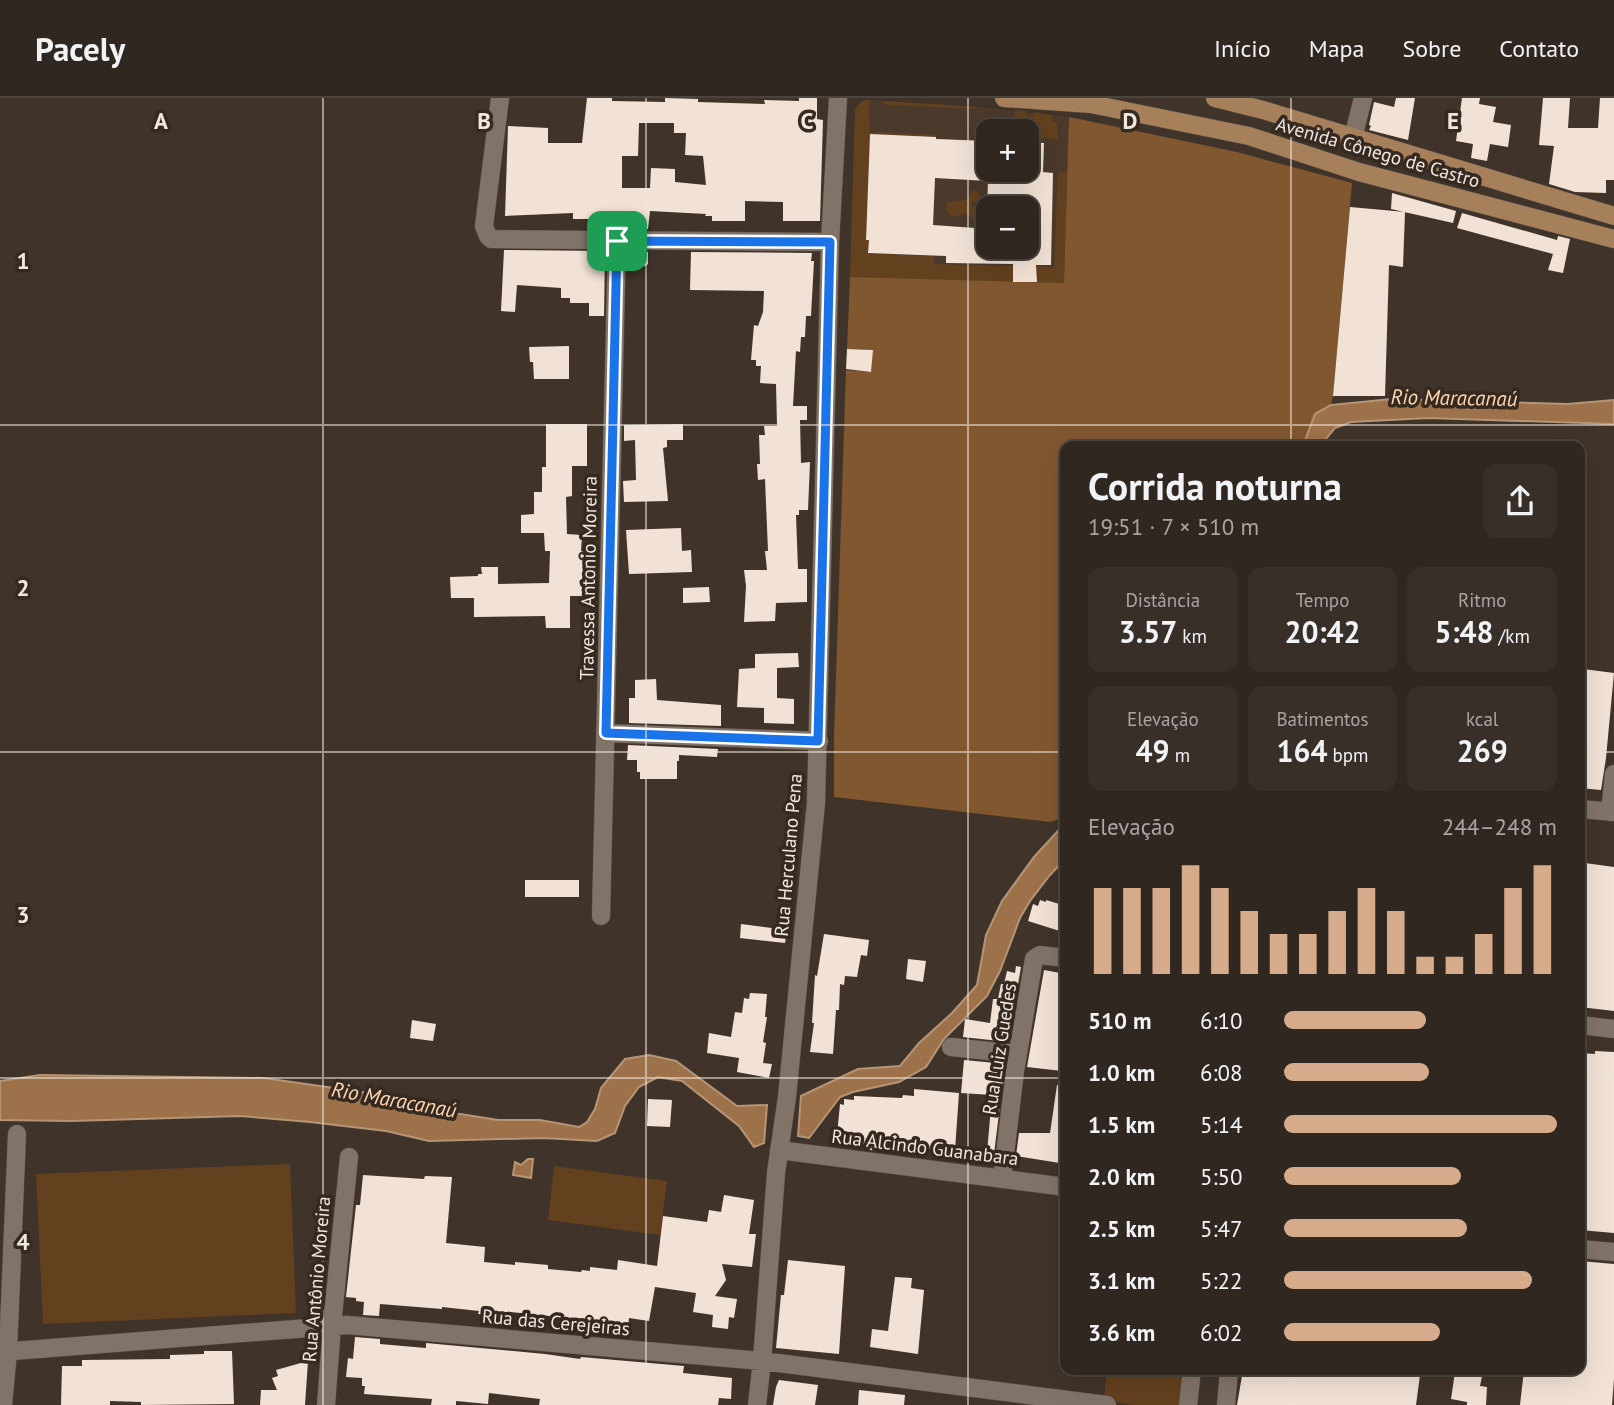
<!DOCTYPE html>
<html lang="pt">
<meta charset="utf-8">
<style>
body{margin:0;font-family:"PT Sans",sans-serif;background:#382f29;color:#f1f3f6;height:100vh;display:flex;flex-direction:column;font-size:26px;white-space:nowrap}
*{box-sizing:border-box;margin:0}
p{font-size:23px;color:#a8a5a5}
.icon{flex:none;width:38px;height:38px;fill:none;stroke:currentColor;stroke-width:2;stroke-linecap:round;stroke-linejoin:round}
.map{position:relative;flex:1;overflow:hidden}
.drawer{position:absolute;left:1060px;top:343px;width:525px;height:934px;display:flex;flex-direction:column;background:#302720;border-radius:14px;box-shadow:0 7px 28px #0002,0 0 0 2px #4b443e}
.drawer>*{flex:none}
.buttons{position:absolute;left:976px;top:21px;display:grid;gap:14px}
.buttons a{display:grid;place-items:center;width:63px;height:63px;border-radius:14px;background:#302720;box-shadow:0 7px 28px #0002,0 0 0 2px #4b443e;font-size:35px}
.pin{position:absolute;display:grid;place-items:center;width:60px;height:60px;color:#fff;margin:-30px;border-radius:14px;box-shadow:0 4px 10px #0006}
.round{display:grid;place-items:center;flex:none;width:74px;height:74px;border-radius:14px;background:#382f29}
.head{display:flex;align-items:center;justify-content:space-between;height:119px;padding:0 28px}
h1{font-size:38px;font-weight:800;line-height:52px}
.stats{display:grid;grid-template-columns:repeat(3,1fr);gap:10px;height:119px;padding:7px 28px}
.stats div{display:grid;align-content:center;border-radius:14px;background:#382f29;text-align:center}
.stats b{font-size:30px;font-weight:800}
.stats small{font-size:19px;font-weight:400}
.stats p{font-size:19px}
.chart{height:196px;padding:14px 28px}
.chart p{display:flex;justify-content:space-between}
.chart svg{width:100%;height:126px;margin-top:7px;stroke:#d6ab8b;stroke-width:6}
ul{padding:0 28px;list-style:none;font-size:23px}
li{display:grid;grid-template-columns:112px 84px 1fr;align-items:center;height:52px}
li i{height:18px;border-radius:9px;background:#d6ab8b}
header{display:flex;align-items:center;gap:42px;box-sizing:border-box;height:98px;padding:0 35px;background:#302720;border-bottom:2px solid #4b443e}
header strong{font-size:33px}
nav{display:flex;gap:38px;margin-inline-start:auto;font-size:24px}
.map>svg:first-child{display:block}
.built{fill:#4b3a2b;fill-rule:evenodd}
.green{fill:#63401e}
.forest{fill:#815730}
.water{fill:#9d724a;stroke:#b69577;stroke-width:2}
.building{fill:#f2e2d5;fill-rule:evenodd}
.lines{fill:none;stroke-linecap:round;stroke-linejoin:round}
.minor-casing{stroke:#5b5148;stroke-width:19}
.secondary-casing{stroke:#5b5148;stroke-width:19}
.minor{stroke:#817368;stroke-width:18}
.secondary{stroke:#a5805b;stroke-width:18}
.route-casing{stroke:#fff;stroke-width:14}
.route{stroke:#1a73e8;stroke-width:9}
.grid{fill:none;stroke:#efe7e0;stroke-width:2;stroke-opacity:0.55}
.labels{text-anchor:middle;stroke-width:7;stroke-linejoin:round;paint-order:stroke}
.street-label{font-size:19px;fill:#efe7e0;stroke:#362a20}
.water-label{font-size:21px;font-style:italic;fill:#fed5b2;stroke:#362a20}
.grid-label{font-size:23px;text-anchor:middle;font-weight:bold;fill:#efe7e0;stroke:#362a20;stroke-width:7;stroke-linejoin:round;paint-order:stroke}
</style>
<header>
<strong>Pacely</strong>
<nav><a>Início</a><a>Mapa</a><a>Sobre</a><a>Contato</a></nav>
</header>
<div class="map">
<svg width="1614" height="1307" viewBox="0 0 1614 1307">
<rect width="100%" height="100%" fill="#40342a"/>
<path class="built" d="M869,2L978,9L1069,19L1064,186L850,179L855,11L862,3ZM989,33H1027V72H989ZM989,110H1027V149H989Z"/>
<path class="green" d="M869,2L870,34L936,37V39L870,36L866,142H869V155L927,158L934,145V166L1054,169L1058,75L1067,74L1064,186L1037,184L1036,179L1013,174V184L850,179L855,11L862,3Z
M883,3L978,9L976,11L890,7L885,6Z
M1015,12L1027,13L1026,17L1033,18L1034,14L1052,17V23L1057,25L1058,41L1027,39V33H1014Z
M974,92L978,94L980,98L977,103L972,104V109L979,112L978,118L972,120C963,113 965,116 956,119L948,116L946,109L947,106C953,101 958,105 965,102C969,100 970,95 974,92Z
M290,1066L296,1215L43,1226L36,1076Z
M554,1068L667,1083L660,1137L548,1122Z
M1107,1272H1185L1181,1307H1132L1104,1302Z"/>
<path class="forest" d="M1069,19L1237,54L1352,85L1333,298L1331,307L1315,316L1303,348H1066V718L1051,724L834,699V639L846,272L871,274L872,252L847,251L850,179L1064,185Z"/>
<path class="water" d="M1392,301L1568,306L1614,302V326L1428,320L1351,324L1335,330L1324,343V348H1303L1315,316L1331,307Z
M1066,724V760L1050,777L1030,803L1020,820L1000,873L987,898L944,941L926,969L899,984L853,994L840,999L809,1040L798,1038L801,998L858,971L900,968L919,945L952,915L977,887L986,837L1002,803L1034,759Z
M649,957L676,963L737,1008L767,1007L764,1045L754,1049L739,1028L682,983L658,979L639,989L625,1008L615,1035L597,1043L543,1040L429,1043L386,1033L310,1024L241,1018L71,1023L0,1022V983L40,977L264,980L404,1000L454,1015L498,1022H540L579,1029L587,1024L595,1011L601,990L625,961Z
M528,1061H533L531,1080L513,1077L515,1064L521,1067Z"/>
<path class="building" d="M587,0H612V3L665,4V0L698,1V4L765,6L764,2L799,3V0H817V21L823,22L820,123H783V104L745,103V123H712V118H705L706,116L650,113L648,131H631V121H573V115L505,118L508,28L548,30V45H582ZM639,25H674V35H686L685,57L703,58L706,87L675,84V71L651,70L650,90H622V58H638Z
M1396,0H1415L1408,42L1369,32L1371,28L1369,27L1374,4L1394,9Z
M1462,0H1480L1479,6L1496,9L1493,24L1511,27L1508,49L1490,46L1487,63L1471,60L1473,46L1456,43Z
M1543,0H1570L1568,30H1598L1600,0H1614V82H1606V95L1575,94L1549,86L1554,48L1539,47Z
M870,36L936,39V41L989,43V72H1027V44L1044,45L1043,74L1053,75L1051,167H1036L1037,184H1013V166L946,165V158L868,155L869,142H866ZM935,80L988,83L987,110H1027V149H989V131L933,127Z
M1392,95L1456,113L1453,125L1391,111Z
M1350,109L1405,114L1403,169L1389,167L1385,298H1333Z
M1462,115L1557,142L1558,138L1570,141L1563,175L1548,172L1553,156L1457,130Z
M504,152L605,153L604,218H589V205H570V200H561V190L517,187L515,214L501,213Z
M628,154H648V166L646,168L628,169Z
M691,154L812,155L811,163H814L811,218H806L805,239H801L800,254L796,253L793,308H807V322H800L801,365L810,364L808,412H799V417H796L798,471H807V504L776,505L775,523L744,524L746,488L744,472H767L765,453H768L765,381L758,382L757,366H760L759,337H765L764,328H777L776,286L760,285L761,268H756V262H751L754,227L758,228L763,214L764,193L690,192Z
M569,248V281H534L533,264H530L529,249Z
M847,251L873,252L871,274L846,271Z
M546,326H587V368H572V398L566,399L567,436L582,437L581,453H592L590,498H570V530H546L545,518L474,519V500H451L450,479L478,478V476H482L481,469H498V486L549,485L550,453H545L544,435H521V417L534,416V394H542V369H546Z
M683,326V342H667V349L663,350L668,403L624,404L623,383L636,382L635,342L624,343V327Z
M681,430L682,453L691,452L692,474L629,476L626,432Z
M709,489L710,504L683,505V490Z
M798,555L799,569L777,570V600L794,601V626L764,625V610L737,609L739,571L755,570V556Z
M1583,571L1614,575L1606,660L1601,692L1580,690V592Z
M656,581L657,602L721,607V628L629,625V600H635V582Z
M628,647L718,651L717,659L679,657V663H677V681H640V674H637V662H627Z
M1585,765L1614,769V913L1580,909V806Z
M525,782H579V799H525Z
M1040,802L1046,804V802L1066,808V835L1028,823L1033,806L1038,808Z
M741,826L787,832L785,845L740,840Z
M824,836L869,842L867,858L861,857L857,879L845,878L844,887L840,886L839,912H836L833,956L810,954L814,925H812L815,877L817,878Z
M908,861L926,863L923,884L906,881Z
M1016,868L1021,869L1008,944L963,939L965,921L990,925L993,901H998L1001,886H1004L1007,873L1015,875Z
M1044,872L1066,876V919H1064L1058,952H1063L1062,973L1027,969Z
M750,895L767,896L765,919H767L763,944L766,945L763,965L772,966L769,980L737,974L739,960L707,955L709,935L731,939L735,914L742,915L744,900L749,901Z
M412,922L436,926L433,943L410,940Z
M1595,953L1614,954V1135L1580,1132V955L1595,956Z
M964,962L1005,966L994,1056L987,1055L992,997L961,995Z
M1057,987L1066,988V1066L1016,1058L1019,1035H1050Z
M914,991L959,995L955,1052L894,1049L893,1054L878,1053L836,1047L840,1006L844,1007V1001L854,1002V998L902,1000L903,997L914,998Z
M648,1001L672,1002L670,1029L647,1028Z
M363,1077L424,1081L425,1078L452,1079L446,1145L485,1149L484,1164L515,1167V1164L548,1167V1171L581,1174L582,1172L590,1173V1169L617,1172L618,1162L657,1168L663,1118L707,1124L709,1112L721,1114L724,1097L754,1102L749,1136H756L752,1169L722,1166L726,1182L715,1198L737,1201L734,1220L729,1219L728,1231L712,1229L713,1217L693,1214L696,1195L655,1189L649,1223L629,1220L628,1229L596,1227L597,1224L578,1221L511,1214L510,1219L478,1216L479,1213L442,1209V1211L380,1206L379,1218L363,1217L364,1204L356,1203V1200L346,1199L356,1107H360Z
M788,1162L845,1168L839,1256L776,1250L781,1197H784Z
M1580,1163L1614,1166V1281L1612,1307H1520L1524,1272L1564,1275L1565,1272H1580Z
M895,1179L912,1180L911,1190L924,1192L918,1256L870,1249L872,1231L888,1233Z
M355,1239L380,1241V1246L426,1250V1245L545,1256L580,1261L581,1259L684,1268L683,1275L732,1280L731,1301L719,1300L718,1307H539L540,1301L489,1295L488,1306L456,1303V1307H431L432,1301L364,1296L365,1288H362V1280L346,1279L348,1260L353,1261Z
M204,1253H232L234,1306L141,1307V1304L110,1303V1307H61L62,1268H82V1262L170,1261V1257L204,1256Z
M308,1263L305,1307H260L261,1292H277L272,1280L278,1278L276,1272Z
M1243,1272H1277L1302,1276V1274L1315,1276L1316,1272H1405L1404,1275L1420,1277L1416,1307H1237Z
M1455,1274L1482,1278L1480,1288L1487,1289L1486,1307H1467V1304L1451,1301Z
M779,1282L818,1287L815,1307H773L776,1289Z
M859,1292L905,1297L904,1307H858Z"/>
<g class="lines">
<g class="minor-casing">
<path id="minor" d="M500,0L484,128L488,138L491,141L830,144
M1353,40L1363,0
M605,635L819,643
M1580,711L1614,714
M1610,714L1614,676
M601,818L617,143
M1580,927L1614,931
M951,949L1018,956
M779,1052L1066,1089
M1002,1081L1015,973L1034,861L1040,857L1066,860
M1580,1151L1614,1154
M0,1254L347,1227L762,1263L1107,1307
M3,1307L8,1254L17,1036
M326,1307L332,1228L349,1059
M757,1307L762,1263L776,1075L787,999L816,705L830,144L838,0
M1188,1307L1192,1272
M1226,1307L1229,1272"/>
</g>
<g class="secondary-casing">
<path id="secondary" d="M1004,0L1091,6L1249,38L1359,74L1614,141
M1215,0L1263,12L1614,118"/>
</g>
<use href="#minor" class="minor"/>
<use href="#secondary" class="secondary"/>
</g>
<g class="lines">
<g class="route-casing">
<path id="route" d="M617,143L830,144L818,643L606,635Z"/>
</g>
<use href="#route" class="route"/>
</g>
<path class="grid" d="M323,0V1307M646,0V1307M968,0V1307M1291,0V348M0,327H1614M0,654H1066M1580,654H1614M0,980H1066M1580,980H1614M1291,1272V1307"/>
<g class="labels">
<g class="street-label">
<text transform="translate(1378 54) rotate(16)" y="7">Avenida Cônego de Castro</text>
<text transform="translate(588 480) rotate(-89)" y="7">Travessa Antonio Moreira</text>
<text transform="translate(788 757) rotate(-85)" y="7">Rua Herculano Pena</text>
<text transform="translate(999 951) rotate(-81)" y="7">Rua Luiz Guedes</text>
<text transform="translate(925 1049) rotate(7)" y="7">Rua Alcindo Guanabara</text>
<text transform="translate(316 1181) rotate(-85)" y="7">Rua Antônio Moreira</text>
<text transform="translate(556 1224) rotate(5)" y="7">Rua das Cerejeiras</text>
</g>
<g class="water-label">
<text transform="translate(1454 300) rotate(1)" y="7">Rio Maracanaú</text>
<text transform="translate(394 1002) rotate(10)" y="7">Rio Maracanaú</text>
</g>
</g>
<g class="grid-label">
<text x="161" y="31">A</text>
<text x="484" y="31">B</text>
<text x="807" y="31">C</text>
<text x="1130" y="31">D</text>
<text x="1453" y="31">E</text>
<text x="23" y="171">1</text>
<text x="23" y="498">2</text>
<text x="23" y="825">3</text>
<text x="23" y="1152">4</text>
</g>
</svg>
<div class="buttons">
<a>+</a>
<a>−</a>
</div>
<div class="pin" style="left:617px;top:143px;background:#1e9e55"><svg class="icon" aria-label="arrive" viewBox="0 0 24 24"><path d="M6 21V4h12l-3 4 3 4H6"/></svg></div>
<section class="drawer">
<div class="head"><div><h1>Corrida noturna</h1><p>19:51 · 7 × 510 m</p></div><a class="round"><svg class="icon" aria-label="share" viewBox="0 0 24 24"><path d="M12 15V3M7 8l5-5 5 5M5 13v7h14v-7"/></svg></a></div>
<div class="stats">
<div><p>Distância</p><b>3.57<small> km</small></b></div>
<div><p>Tempo</p><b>20:42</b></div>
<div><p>Ritmo</p><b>5:48<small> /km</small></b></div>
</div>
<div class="stats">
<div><p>Elevação</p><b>49<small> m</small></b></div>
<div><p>Batimentos</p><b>164<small> bpm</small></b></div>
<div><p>kcal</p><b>269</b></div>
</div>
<div class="chart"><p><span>Elevação</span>244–248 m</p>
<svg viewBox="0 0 160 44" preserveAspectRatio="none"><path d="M5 44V14M15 44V14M25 44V14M35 44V6M45 44V14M55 44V22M65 44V30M75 44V30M85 44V22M95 44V14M105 44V22M115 44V38M125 44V38M135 44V30M145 44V14M155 44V6"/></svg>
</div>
<ul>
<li><b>510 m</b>6:10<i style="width:52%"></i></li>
<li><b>1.0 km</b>6:08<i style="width:53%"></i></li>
<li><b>1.5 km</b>5:14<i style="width:100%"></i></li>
<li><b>2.0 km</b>5:50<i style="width:65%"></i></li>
<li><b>2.5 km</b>5:47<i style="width:67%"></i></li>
<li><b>3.1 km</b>5:22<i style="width:91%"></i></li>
<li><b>3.6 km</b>6:02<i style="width:57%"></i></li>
</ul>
</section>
</div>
